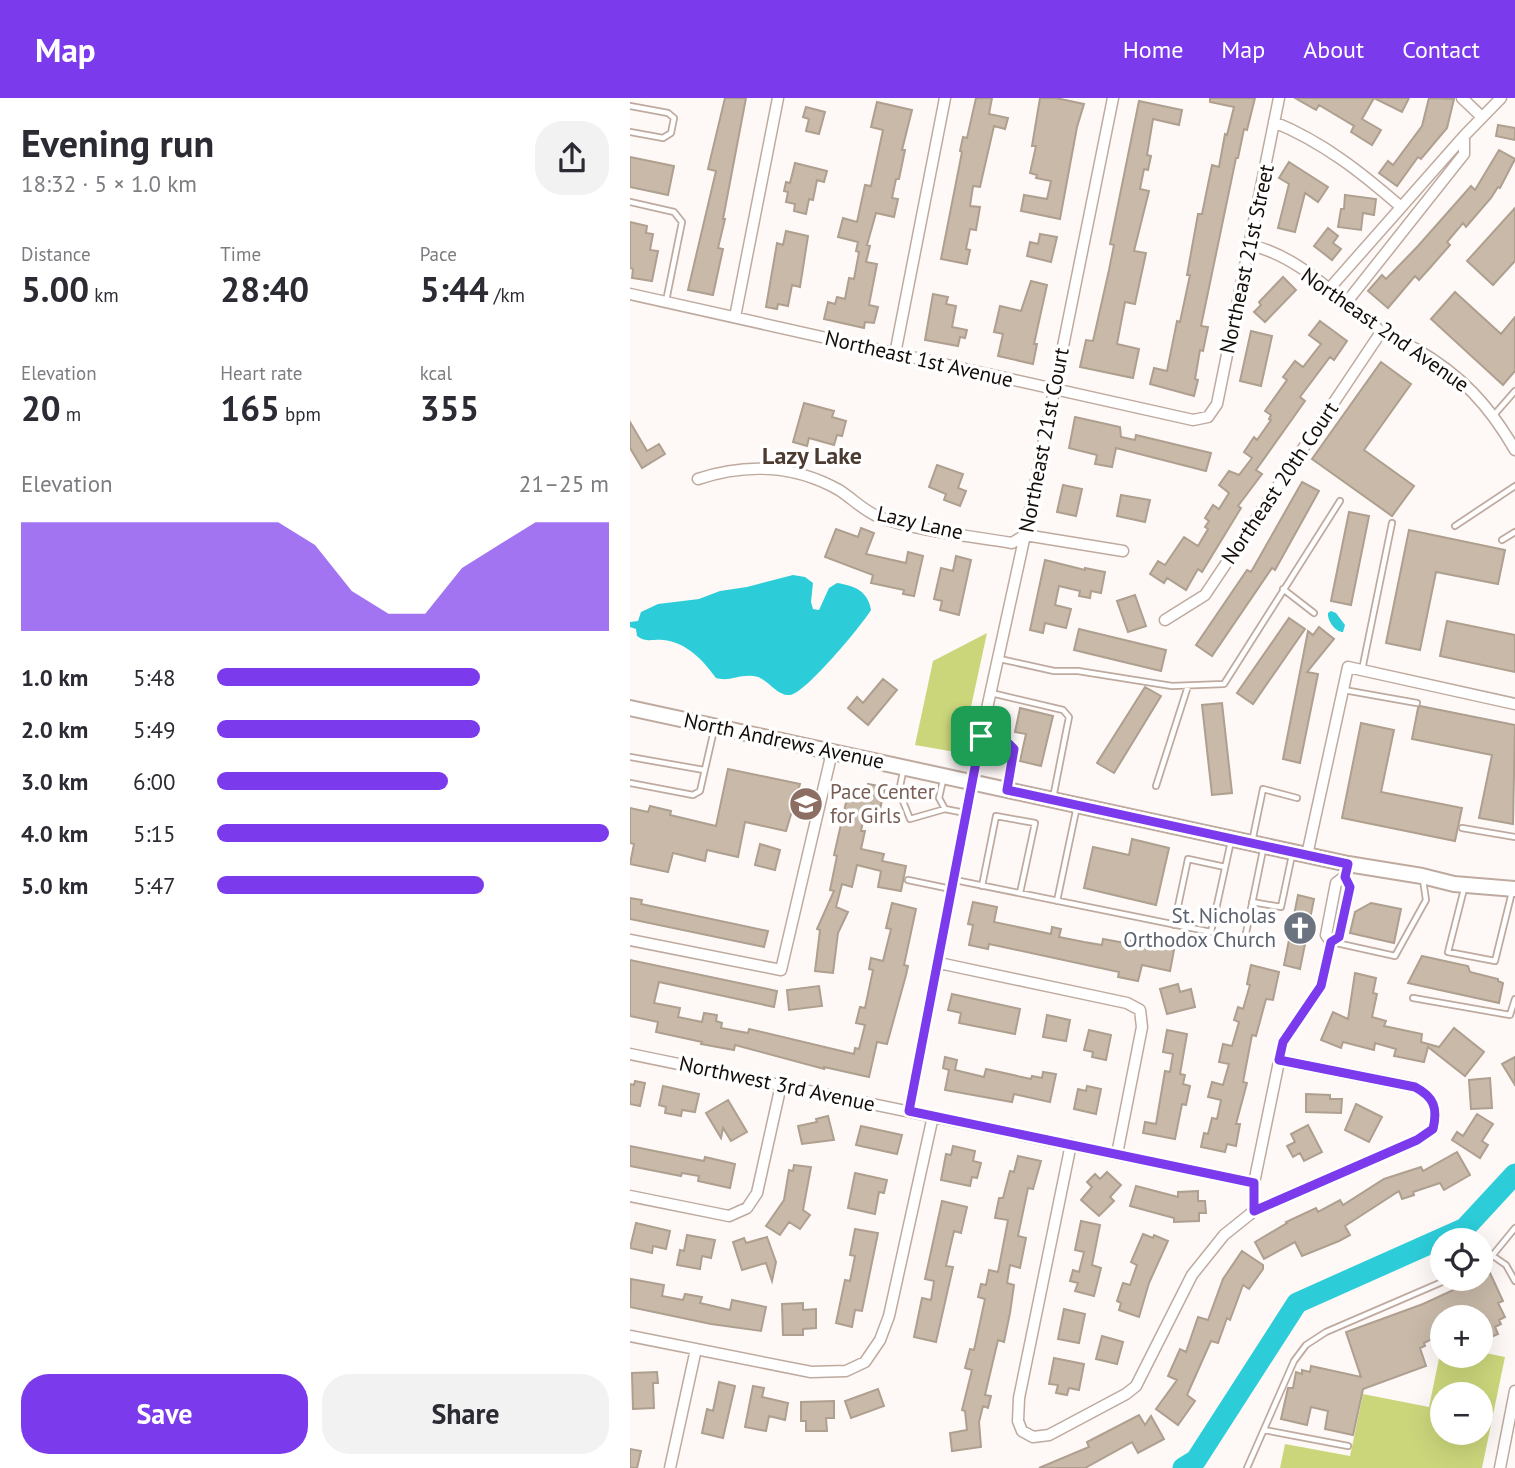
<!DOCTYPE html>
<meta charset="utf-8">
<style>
body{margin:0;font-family:"PT Sans",sans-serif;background:#f2f2f3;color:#2b2b33;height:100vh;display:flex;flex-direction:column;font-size:26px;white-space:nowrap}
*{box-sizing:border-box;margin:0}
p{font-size:23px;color:#7c7c81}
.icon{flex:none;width:38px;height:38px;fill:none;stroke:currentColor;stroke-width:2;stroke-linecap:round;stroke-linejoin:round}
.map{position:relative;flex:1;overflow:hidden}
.side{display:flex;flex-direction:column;background:#fff;width:630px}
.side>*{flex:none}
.controls{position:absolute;left:800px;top:1130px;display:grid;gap:14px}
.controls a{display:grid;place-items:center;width:63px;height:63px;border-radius:50%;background:#fff;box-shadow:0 7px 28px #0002;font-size:35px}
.pin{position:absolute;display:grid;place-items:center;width:60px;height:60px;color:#fff;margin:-30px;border-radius:14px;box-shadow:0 4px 10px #0006}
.round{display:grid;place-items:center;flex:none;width:74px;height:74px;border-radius:28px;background:#f2f2f3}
.overview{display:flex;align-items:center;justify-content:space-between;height:119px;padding:0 21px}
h1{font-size:38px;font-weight:700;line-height:52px}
.metrics{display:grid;grid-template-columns:repeat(3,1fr);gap:10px;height:119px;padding:7px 21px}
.metrics div{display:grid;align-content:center}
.metrics b{font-size:35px;font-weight:700}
.metrics small{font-size:19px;font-weight:400}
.metrics p{font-size:19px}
.chart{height:196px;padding:14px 21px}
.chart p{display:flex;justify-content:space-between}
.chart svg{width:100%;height:126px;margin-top:7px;fill:#7c3aed;opacity:.7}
.button{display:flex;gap:14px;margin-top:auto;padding:14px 21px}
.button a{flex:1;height:80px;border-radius:28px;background:#7c3aed;color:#fff;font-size:28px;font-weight:700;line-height:80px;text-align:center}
.button a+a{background:#f2f2f3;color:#2b2b33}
ul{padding:0 21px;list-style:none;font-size:23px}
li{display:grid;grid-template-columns:112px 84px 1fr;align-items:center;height:52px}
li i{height:18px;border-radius:9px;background:#7c3aed}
header{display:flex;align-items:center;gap:42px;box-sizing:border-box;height:98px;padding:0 35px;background:#7c3aed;color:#fff}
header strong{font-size:33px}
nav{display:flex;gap:38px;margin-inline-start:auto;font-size:24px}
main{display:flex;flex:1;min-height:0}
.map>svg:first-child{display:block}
.green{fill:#cbd67b;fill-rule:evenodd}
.water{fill:#2ccdd9}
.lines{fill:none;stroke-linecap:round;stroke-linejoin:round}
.river{stroke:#2ccdd9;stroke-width:21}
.building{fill:#c8b9a8;stroke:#ae9f8f;stroke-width:2}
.lane-casing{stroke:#bfaa9f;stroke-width:8}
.street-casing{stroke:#bfaa9f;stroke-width:13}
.secondary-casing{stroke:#bfaa9f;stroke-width:18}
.lane{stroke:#fff;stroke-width:4.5}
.street{stroke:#fff;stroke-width:10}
.secondary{stroke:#fff;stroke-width:14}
.route-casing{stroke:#fff;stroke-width:14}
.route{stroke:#7c3aed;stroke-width:9}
.labels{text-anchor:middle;stroke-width:7;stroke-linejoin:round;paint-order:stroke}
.street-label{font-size:21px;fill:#140d09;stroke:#fff}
.education-label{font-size:21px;fill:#785e54;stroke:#fff;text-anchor:start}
.worship-label{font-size:21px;fill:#5b616d;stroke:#fff;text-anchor:end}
.quarter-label{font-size:24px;font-weight:bold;fill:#4c3b31;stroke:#fff}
</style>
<header>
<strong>Map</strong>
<nav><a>Home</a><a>Map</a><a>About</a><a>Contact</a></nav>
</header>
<main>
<section class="side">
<div class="overview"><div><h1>Evening run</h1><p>18:32 · 5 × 1.0 km</p></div><a class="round"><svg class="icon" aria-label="share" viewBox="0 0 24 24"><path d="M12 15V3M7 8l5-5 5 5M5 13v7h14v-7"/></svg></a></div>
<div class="metrics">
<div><p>Distance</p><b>5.00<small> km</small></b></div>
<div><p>Time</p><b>28:40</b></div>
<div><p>Pace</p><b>5:44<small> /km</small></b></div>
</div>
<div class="metrics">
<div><p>Elevation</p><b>20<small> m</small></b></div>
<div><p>Heart rate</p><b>165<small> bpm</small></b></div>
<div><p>kcal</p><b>355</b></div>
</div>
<div class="chart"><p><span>Elevation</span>21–25 m</p>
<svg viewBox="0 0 160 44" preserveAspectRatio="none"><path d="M0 44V6L10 6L20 6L30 6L40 6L50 6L60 6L70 6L80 14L90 30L100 38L110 38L120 22L130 14L140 6L150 6L160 6V44z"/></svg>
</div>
<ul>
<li><b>1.0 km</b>5:48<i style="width:67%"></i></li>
<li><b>2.0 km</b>5:49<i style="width:67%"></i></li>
<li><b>3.0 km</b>6:00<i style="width:59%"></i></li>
<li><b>4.0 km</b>5:15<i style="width:100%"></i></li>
<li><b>5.0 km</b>5:47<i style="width:68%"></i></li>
</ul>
<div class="button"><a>Save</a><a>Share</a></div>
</section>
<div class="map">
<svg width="885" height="1370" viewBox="0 0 885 1370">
<rect width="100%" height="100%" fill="#fef9f7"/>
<path class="green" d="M357,535L331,655L285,647L303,563Z
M812,1246V1258H850L851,1254L875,1259L852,1370H650L655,1346L720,1358L733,1296L799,1309ZM812,1297H850V1335H812Z"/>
<path class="water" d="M163,477L175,479L183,485L181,504L183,511L189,512L199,490L207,485C225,488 238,493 241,512C232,527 175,596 160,597C145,598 138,579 123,578C109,576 100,584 86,580C73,562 56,544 33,542C22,541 17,545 7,538L6,531L0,529V524L8,523L11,514L28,506L69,501L90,493L117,489Z
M701,513L706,515L715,527L713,534C705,534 697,522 698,515Z"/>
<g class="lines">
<path class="river" d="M553,1370L566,1362L667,1205L835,1130L885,1076"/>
</g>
<path class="building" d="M95,0H116L93,121H95L88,150L93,151L83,197L58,192L86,73L78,71Z
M346,0H362L359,16L378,20L375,31L364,28L350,89L343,88L340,108L350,109L346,132L340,131L336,151L340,152L337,166L311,161L332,54L330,53L333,39L337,40Z
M410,0H426L454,6L447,29L430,121L391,113L394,97L417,101L421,83L406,80L407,77L400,75L406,48H402Z
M580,0H625L617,32L614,31L608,60H606L571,228L578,229L573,253L570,252L565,281L568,282L564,298L520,286L524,270L537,273L547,223L550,224L560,177H557L568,116H572L582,67L589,69L595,36L597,37L604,9L580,4Z
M665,0H779L772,14L744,0L732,21L751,32L742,47L721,34L724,28L689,7L686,12Z
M799,0L824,1L817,30L791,61L788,59L767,88L749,75L758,63L763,67L792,28Z
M509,3L552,12L549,27L523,21L517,57L521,58L518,72L514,71L510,91L519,93L504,153L516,155L505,206L495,204L487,246L509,251L503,280L450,269L456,242L463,243L479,172L484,147L480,146Z
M247,4L282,12L272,52H275L269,81H266L262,100L268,101L264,119L246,115L237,147L240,148L236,164L247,166L239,207L248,209L244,225L235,224L234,230L194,221L198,204L205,206L207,199L215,201L219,180L224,181L229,154L226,153L228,144L208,139L213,120L227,124L235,87L241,88L253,32L241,29Z
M176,9L195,14L189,36L176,33L179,21L173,19Z
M868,27L885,30V42L866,38Z
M869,52L885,61L870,90L868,89L861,100L836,129L833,125L817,144L820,147L799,171L789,182L785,178L758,210L738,193L752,177L756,181L788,148L841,88L845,92Z
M0,59L44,68L38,97L0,89Z
M659,64L698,89L688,104L675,95L665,134L648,130L659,86L649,80Z
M165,65L197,73L194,84L187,82L183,102L179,101L176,116L164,113L165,106L156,104L158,94L154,93L156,84L160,85Z
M715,97L746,101L744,117L733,115L731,132L708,129L711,111H714Z
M885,110V163L863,187L837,163Z
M0,124L17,128L16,135L23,136L20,152L28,153L22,183L2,180L3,171L0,170Z
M698,130L708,138L703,145L711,151L702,162L684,148Z
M156,133L178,138L170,189L162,187L158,208L148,206L147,211L136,209L147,145L153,147Z
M410,136L427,139L421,164L397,158L400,144L408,146Z
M653,179L666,192L635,224L624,214L631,207L629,204Z
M401,183L417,187L404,246H407L403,266L368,258L373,236L364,234L370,208L391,213Z
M825,194L871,236L885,219V273L873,287L801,221Z
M303,196L318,199L316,206L326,208L322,229L337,232L335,240L330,239L328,248L295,242Z
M690,223L717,243L704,262L700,259L670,299L675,303L626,372L632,376L608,408L611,410L572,474L568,471L556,492L537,480L534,485L520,476L528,463L535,467L554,439L568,448L578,431L575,429L579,423L575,420L583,407L589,411L599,395L589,387L599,373L609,377L622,360L614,354L624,339L627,342L641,322L639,321L641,317L635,313L657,282L653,279L665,263L673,269L691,246L679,237Z
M621,233L642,238L631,288L610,283Z
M751,264L781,286L734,352L784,388L762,418L682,361Z
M174,305L204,313L202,319L216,323L212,338L207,337L204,347L179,340L177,348L163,344Z
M445,319L490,329L491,339L505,342L506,337L581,355L576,373L486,350L482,369L465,366L467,357L439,350Z
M0,324L17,353L29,346L35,356L12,370L0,350Z
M307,367L333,376L328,390L336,393L330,408L314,402L316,396L299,389Z
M672,384L689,393L645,472L642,470L582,558L566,547L617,472L621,474Z
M433,387L452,391L446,418L427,414Z
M491,397L520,402L515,424L487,418Z
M719,414L739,418L721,507L701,503Z
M231,430L244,435L236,456L276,465L278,454L293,458L284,498L273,496L274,492L241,485L243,477L195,459L206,431L228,439Z
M779,432L875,452L868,486L806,474L790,552L756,545Z
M326,458L341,462L329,517L310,512L312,503L304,501L311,470L323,473Z
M415,462L455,472V470L475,474L471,495L461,493L460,500L449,498L450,493L429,488L425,507L441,511L436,530L415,525L413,535L400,532Z
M505,497L516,528L498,534L487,503Z
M659,520L675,531L623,606L607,595Z
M817,523L885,537V574L810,558Z
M689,529L704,541L677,574L688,576L670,665L653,661L678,533L683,537Z
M449,531L536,552L531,573L444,552Z
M253,581L267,592L238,627L218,610L227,599L233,605Z
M515,589L531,598L484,675L467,665Z
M592,605L602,695L582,697L572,607Z
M790,608L885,627L883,726L849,720L862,657L782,641L788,610Z
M390,610L423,618L411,668L390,663L396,636L385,634Z
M731,625L764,632L751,694L832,710L825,743L712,720Z
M98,671L170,686L156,733L115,724L108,759L77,752L75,763L43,755L38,774L0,766L4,746L0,745V710L18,714L20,708L41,713L40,717L86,728Z
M238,686L255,689L249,716L235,713L231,733H235L231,751L254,756L252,763L276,768L271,793L248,789L251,773L227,767L222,789L212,786L206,809L218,814L208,835L203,875L185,873L190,832L187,831L204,793L200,792L207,758L204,757L217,700L235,703Z
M502,741L539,750L526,807L454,790L463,749L499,757Z
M130,746L150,752L145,772L125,767Z
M668,797L684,801L670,871L654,867Z
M0,800L12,802L11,806L138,833L134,849L0,821Z
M343,804L367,809L364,824L421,836L422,829L431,831L429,839L454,844L472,847L473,841L495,845L496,842L544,852L540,873L512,867L508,883L488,879L489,874L359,846L358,851L339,847L343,827L338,826Z
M262,805L286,811L274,867L278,868L276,877L257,946L247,944L239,979L194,969V971L105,947L104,952L71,946L72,944L26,934L28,924L0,918V862L147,893L144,909L29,884L24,905L50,910L48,919L72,924L74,915L87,917L86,923L92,925L91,930L118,935L119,931L224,956L225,950L229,951L235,927L226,925L230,909L235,910L243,872L239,871L241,860L253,863L261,831L256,830Z
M741,805L771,811L764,845L720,835L725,814Z
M792,858L838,868L840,874L868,881V883L873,885L869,905L778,885Z
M621,867L649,874L643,902L636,901L626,938L622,937L613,984L617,985L606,1026H610L606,1048L597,1046L595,1054L571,1049L574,1035L578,1036L582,1020L587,1021L591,1002L578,999L582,984L593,987L599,966L589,964L593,946L602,948L609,924L604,922L608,909L613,911L620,887L617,886Z
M725,875L746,880L743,895L747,896L742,919L756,923L754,928L792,936L791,944L809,949L824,930L854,954L835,978L798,949L794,964L764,958L766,951L745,945L744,952L713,944L711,950L691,942L703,914L718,921Z
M548,886L550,894L561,891L565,909L537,916L530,891Z
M189,888L192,908L159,912L157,892Z
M322,896L390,911L385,936L329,925L331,915L318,912Z
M417,917L440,922L436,943L413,939Z
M459,932L481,937L476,962L462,959L463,954L454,952Z
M537,932L557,936L550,976L555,977L553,986L560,988L556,1007L552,1006L545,1041L513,1035L515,1024L526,1026L535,973L540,974L543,956L533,954Z
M315,959L327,962L325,972L354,979L356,971L401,981L402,978L412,980L413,974L426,976L420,1004L384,996L382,1004L315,992L319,972L313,970Z
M885,959V987L872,966Z
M860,980L862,1010L841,1011L839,982Z
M5,983L15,985L10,1008L0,1006V986L4,987Z
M33,988L69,996L65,1014L52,1012L51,1018L35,1015L36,1009L29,1007Z
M457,988L471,991L466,1016L444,1011L448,991L456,993Z
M676,996L700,997V1001H712L711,1015L676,1014Z
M98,1002L117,1034L101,1043L93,1030L91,1040L76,1015Z
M726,1006L752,1019L739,1044L715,1032Z
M847,1016L863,1026L852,1043L858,1047L850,1060L822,1042L827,1034L833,1038Z
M198,1018L204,1042L172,1046L168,1028L187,1024L186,1021Z
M678,1027L692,1054L674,1063L670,1055L663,1059L657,1048L665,1044L661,1036Z
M231,1028L272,1037L267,1056L226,1047Z
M0,1048L74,1063L75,1059L105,1066L100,1090L68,1083L69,1078L52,1075L51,1078L0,1068Z
M323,1048L345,1053L343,1063L351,1065L347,1080L342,1079L340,1088L311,1082L316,1056L321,1057Z
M827,1054L840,1077L814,1092L810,1085L783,1094L784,1097L772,1101L769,1093L715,1128L720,1137L709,1143L672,1158L665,1144L634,1161L625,1144L657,1125L656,1124L686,1110L688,1114L710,1102L713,1107L754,1081L791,1069L793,1073Z
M388,1058L411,1063L403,1091L398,1090L388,1138L396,1140L390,1170L380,1167L377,1185L384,1187L380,1215L374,1244L368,1242L355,1297L361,1298L358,1310L353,1308L349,1324L351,1349L322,1353L320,1335L337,1332L335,1313L332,1312L342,1272L335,1270L340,1251L344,1252L355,1201L348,1199L351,1186L356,1187L359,1172L368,1174L378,1122L365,1120L369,1100H373L380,1073L384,1074Z
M164,1067L181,1069L173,1112L180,1117L170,1131L159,1124L150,1137L136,1128L154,1102L159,1072L163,1073Z
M477,1074L491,1087L480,1099L484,1103L469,1118L451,1102L462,1089L457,1084L465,1076L470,1081Z
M225,1075L257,1082L254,1095L249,1094L245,1116L218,1110Z
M506,1088L548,1099V1094L568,1093V1103H575L576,1115H569V1123L544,1124V1120L500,1108Z
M312,1103L337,1109L331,1135L324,1133L316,1168L323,1169L306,1244L284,1239L292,1200L301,1202L304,1183L295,1181Z
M451,1123L470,1127L462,1167L471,1170L464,1198L445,1193L448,1185L440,1183L443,1172L449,1174L454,1154L445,1152Z
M6,1125L40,1133L36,1151L23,1148L22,1155L0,1150Z
M225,1131L248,1135L232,1213L225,1212L222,1229L206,1225L215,1182L220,1183L225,1158L220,1157Z
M513,1136L523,1140L524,1137L538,1143L519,1185L509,1219L489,1212L491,1205L487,1203L493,1185L500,1187L507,1167L501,1164Z
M57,1137L85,1142L81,1160L72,1158L70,1171L47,1167L50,1152L54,1153Z
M137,1139L146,1164L142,1183L136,1165L112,1172L103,1144L114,1140L116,1145Z
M612,1153L633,1167V1171L619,1191L613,1187L600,1222L597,1220L588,1245L581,1243L557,1297L565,1303L548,1327L526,1311L547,1282L538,1278L550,1251L556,1254L568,1219L578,1222L593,1181Z
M860,1175L873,1203L868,1205L875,1219L869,1222L871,1226L865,1229L868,1236L850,1244V1220H812V1236L794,1245L795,1248L790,1250L796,1268L733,1291L723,1337L695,1331L698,1313L681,1309L677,1327L651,1321L658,1290H663L666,1274L672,1276V1272L680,1274L681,1268L731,1279L716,1234L793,1206Z
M1,1181L34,1187L32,1198L53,1202L55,1196L72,1199L70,1205L100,1212L102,1202L136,1209L131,1233L81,1226L0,1209Z
M173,1205V1212L186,1211V1230L173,1231V1237H153L152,1206Z
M434,1211L455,1216L449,1245L428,1241Z
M472,1238L493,1244L487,1266L466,1261Z
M424,1260L454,1266L449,1292L439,1290L437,1297L426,1295L428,1287L419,1286Z
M27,1274L28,1285H23L24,1310L3,1311L2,1275Z
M89,1284L105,1288L93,1340L72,1335L77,1311L83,1313Z
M123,1288L134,1290L132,1299L158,1305L155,1322L139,1318L136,1333L115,1329Z
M248,1291L254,1308L221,1320L215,1303Z
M204,1303V1320H196L197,1333H176V1323H171V1304Z
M509,1317L515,1327L521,1318L534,1341L508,1355L502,1344L455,1370H409L459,1349L457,1344Z
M0,1351L11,1353L7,1370H0Z"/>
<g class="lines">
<g class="lane-casing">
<path id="lane" d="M0,8L38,15L44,20L41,35L33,40L0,34
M0,104L44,114L52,124L36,203
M864,317L885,293
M825,428L885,388
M872,442L885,434
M653,491L684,515
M370,561L424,573H448L542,588L594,586L710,403
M732,572L762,425
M714,592L787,605
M361,595L433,612L439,619L423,700
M352,638L378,645L384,651L377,689
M0,659L74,672
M273,674L269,693L280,721L315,711L335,715
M313,682L309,700L315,711
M0,685L63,697L70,693L84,632
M526,688L558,588
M832,730L885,739
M622,744L633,691L667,700
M278,782L321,791
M325,782L581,834L601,743
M352,788L366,718L405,725L390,795
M834,791L818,854L865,863L882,794
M427,803L447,708
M622,804L651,809L662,757
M544,827L558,761L595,769
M702,844L765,858L796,802L793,782
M614,845L633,752
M783,900L880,917L885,901
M863,1158L876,1167L885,1183
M850,1166L862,1158L885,1130
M634,1332L718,1348
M617,1370L664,1263L676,1247L696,1234L819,1181"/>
</g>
<g class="street-casing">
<path id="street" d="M832,0L852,19
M644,24C693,44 732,75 771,109
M620,147C670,158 708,201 748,231C759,240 773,244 786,251C831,277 859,307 885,352
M699,191L834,38L871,0
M0,196L563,322L578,319L587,306L649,0
M716,205L834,56V38
M105,219L148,0
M265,256L315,0
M68,381C116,365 165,367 209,392C223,401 234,413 249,419C286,433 342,438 382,445L395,437L493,453
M535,522L575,497L751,234
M677,757L718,569L885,606
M0,842L151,872L202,654
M701,844L696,837L706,785L714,779L716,775
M309,865L497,905L510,912L512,929L487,1056
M0,956L624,1085
M279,1013L351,638L395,437L483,0
M441,1046L389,1300L388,1323L392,1333L403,1339L419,1337L496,1296L506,1288L562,1177L594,1137L624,1113V1085L653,944L691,888L701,844L709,839L720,789L714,779
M0,1098L99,1118L117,1110L127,1095L151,987
M624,1113L787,1042L803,1031C808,1010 804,999 785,989L649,962
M0,1238L181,1274L216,1273L235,1264L250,1242L259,1218L303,1018
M40,1370L66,1251
M870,1370L885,1293"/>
</g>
<g class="secondary-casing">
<path id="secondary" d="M0,610L718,766L792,778L824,786L885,791"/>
</g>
<use href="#lane" class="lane"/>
<use href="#street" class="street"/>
<use href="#secondary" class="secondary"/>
</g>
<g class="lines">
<g class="route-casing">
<path id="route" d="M351,638L378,645L384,651L377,692L718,766L715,779L720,789L709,839L701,844L691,888L653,944L649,962L785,989C804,999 808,1010 803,1031L787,1042L624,1113V1085L279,1013Z"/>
</g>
<use href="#route" class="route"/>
</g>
<defs>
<g id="school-disc" transform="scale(1.75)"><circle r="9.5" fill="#8d6e63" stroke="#fff"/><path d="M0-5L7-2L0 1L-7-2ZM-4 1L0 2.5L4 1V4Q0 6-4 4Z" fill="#fff"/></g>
<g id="church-disc" transform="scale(1.75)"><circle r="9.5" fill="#6b7280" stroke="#fff"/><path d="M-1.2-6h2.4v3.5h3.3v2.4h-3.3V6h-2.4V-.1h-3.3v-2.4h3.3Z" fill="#fff"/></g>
</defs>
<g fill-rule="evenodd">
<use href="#school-disc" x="176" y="706"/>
<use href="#church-disc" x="670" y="830"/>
</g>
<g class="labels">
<g class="street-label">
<text transform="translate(617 161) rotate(-78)" y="7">Northeast 21st Street</text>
<text transform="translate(755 232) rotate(35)" y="7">Northeast 2nd Avenue</text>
<text transform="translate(289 261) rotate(13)" y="7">Northeast 1st Avenue</text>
<text transform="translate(414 342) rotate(-79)" y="7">Northeast 21st Court</text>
<text transform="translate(650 385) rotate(-56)" y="7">Northeast 20th Court</text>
<text transform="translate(290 425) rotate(13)" y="7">Lazy Lane</text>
<text transform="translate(154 643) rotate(12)" y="7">North Andrews Avenue</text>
<text transform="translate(147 986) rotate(12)" y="7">Northwest 3rd Avenue</text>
</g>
<g class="education-label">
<text x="200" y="701">Pace Center<tspan x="200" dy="24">for Girls</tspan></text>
</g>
<g class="worship-label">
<text x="646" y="825">St. Nicholas<tspan x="646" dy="24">Orthodox Church</tspan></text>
</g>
<g class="quarter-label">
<text x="182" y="366">Lazy Lake</text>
</g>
</g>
</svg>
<div class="controls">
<a><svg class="icon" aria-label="locate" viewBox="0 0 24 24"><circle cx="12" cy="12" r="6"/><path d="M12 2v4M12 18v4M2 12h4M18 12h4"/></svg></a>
<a>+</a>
<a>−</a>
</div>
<div class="pin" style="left:351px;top:638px;background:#1e9e55"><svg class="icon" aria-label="arrive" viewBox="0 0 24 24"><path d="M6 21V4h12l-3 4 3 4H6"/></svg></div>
</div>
</main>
